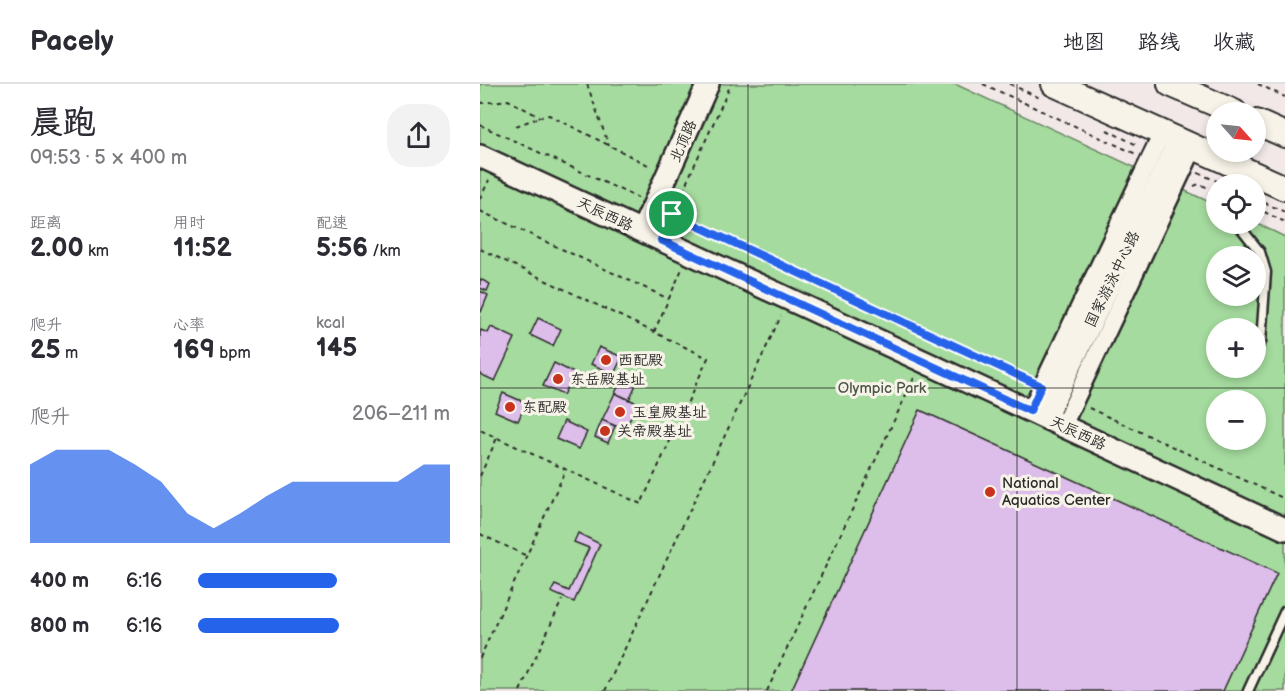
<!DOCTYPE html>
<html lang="zh">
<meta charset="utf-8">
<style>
body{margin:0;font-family:"Balsamiq Sans","LXGW WenKai TC",sans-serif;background:#f2f2f3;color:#2b2b33;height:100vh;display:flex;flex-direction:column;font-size:22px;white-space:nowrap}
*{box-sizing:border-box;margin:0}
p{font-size:20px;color:#7c7c81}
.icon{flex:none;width:33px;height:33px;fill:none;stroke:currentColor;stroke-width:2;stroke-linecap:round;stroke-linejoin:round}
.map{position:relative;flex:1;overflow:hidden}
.drawer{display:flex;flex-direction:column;background:#fff;width:480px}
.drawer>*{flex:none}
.needle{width:39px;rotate:117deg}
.buttons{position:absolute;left:726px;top:18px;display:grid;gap:12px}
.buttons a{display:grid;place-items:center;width:60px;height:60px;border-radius:50%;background:#fff;box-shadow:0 3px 9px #0003;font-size:30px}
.pin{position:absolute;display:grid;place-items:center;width:51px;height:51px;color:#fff;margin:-26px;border:3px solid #fff;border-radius:50%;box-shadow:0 2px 6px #0007}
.round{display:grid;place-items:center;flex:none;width:63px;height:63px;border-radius:24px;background:#f2f2f3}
.head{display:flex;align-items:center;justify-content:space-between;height:102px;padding:0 30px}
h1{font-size:33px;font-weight:700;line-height:45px}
.figures{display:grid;grid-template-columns:repeat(3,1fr);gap:9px;height:102px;padding:6px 30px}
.figures div{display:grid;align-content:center}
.figures b{font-size:26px;font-weight:700}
.figures small{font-size:16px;font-weight:400}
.figures p{font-size:16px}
.chart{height:168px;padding:12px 30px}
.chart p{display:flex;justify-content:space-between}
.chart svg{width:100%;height:108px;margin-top:6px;fill:#2563eb;opacity:.7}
ul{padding:0 30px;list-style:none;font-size:20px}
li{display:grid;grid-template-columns:96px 72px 1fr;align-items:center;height:45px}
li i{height:15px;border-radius:8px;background:#2563eb}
header{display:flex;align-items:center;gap:36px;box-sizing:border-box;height:84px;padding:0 30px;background:#fff;border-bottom:2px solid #e1e1e2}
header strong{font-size:28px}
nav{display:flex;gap:33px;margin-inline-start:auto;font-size:21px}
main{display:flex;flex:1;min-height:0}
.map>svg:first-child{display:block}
.green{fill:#a5db9e;stroke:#688364;stroke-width:1.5;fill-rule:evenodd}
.building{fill:#ddbdea;stroke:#2b2b2b;stroke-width:1.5}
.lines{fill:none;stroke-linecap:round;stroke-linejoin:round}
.service-casing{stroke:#2b2b2b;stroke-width:13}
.minor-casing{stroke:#2b2b2b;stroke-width:21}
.tertiary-casing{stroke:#2b2b2b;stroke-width:26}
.secondary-casing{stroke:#2b2b2b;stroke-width:28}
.path{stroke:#2b2b2b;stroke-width:2;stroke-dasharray:4.5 4.5;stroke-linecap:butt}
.service{stroke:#f7f3e8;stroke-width:8}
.minor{stroke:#f7f3e8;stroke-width:16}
.tertiary{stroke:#f7f3e8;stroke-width:21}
.secondary{stroke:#f7f3e8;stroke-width:24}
.route-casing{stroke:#fff;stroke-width:12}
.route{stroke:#2563eb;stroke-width:8}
.grid{fill:none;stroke:#2b2b2b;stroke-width:1.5;stroke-opacity:0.55}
.poi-dot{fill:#c8321e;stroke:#f7f3e8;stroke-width:2}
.labels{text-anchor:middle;stroke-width:6;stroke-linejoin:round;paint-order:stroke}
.street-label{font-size:15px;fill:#2b2b2b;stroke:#f7f3e8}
.poi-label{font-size:15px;fill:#2b2b2b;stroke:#f7f3e8;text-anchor:start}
.park-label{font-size:15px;fill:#4a5748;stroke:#f7f3e8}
</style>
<header>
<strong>Pacely</strong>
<nav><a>地图</a><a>路线</a><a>收藏</a></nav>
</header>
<main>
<section class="drawer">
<div class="head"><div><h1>晨跑</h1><p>09:53 · 5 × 400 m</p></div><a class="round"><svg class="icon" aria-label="share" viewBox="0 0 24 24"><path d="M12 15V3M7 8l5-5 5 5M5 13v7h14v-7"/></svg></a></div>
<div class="figures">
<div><p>距离</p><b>2.00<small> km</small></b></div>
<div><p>用时</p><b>11:52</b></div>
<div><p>配速</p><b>5:56<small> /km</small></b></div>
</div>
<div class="figures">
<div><p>爬升</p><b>25<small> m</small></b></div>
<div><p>心率</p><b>169<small> bpm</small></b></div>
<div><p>kcal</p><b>145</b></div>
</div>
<div class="chart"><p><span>爬升</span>206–211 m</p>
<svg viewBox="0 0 160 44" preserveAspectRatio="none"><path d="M0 44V12L10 6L20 6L30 6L40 12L50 19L60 32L70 38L80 32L90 25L100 19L110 19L120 19L130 19L140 19L150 12L160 12V44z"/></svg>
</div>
<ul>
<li><b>400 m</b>6:16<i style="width:55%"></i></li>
<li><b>800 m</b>6:16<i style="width:56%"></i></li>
</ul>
</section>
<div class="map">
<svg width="805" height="607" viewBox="0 0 805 607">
<rect width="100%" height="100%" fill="#f2e8e8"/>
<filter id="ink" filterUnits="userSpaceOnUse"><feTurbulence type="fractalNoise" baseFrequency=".0167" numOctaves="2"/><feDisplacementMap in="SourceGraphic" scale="12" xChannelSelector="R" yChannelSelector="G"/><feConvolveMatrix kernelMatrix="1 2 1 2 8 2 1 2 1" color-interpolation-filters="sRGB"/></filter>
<g filter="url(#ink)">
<path class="green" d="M0,0H475L736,121V140L776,139L805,153V607H0ZM736,172H776V212H736ZM736,244H776V284H736ZM736,316H776V356H736Z"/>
<path class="building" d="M0,195L10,200L7,207L0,204Z
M0,207L8,211L1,228H0Z
M58,234L81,245L73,262L50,251Z
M11,243L35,254L15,297L0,290V249L1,246L8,249Z
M119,263L142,273L134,290L111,280Z
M74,279L94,289L83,311L63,302Z
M145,290L158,296L149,316L135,309Z
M23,309L46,319L38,337L15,327Z
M135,309L157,319L145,346L122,336Z
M440,326L797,489L743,607H311Z
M122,336L135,342L128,359L115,353Z
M84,337L107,348L99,365L76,355Z
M98,449L120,460L94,518L71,508L75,501L89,507L109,464L94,458Z"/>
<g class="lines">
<g class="service-casing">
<path id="service" d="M761,144L780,168L786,188L781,258L776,266
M768,607L805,527"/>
</g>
<g class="minor-casing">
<path id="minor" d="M550,327L682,49
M583,342L714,63"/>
</g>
<g class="tertiary-casing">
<path id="tertiary" d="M0,72L805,445
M162,147L228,0
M565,334L699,56"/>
</g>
<g class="secondary-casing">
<path id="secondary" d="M574,0L805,104
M690,0L754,28
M776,38L805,51"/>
</g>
<path class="path" d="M107,0L129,62
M503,0L656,70
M530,0L562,15
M778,0L805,13
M0,18L3,19L28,16L60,33L69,31L170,82
M0,41L158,114
M36,42L60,33
M627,46L659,62
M718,89L744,100
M714,102L719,100L736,107
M0,115L9,96
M776,115L805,128
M776,124L805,138
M0,127L189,215
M190,129L547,295
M188,140L251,0
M0,165L228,274L161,420L0,346
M174,248L202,185
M609,324L805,415
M0,392L17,354
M0,450L47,472
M0,574L86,385
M40,607L82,516
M125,607L301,232
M287,607L434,294"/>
<use href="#service" class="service"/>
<use href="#minor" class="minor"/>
<use href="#tertiary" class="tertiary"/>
<use href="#secondary" class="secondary"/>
</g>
</g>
<g class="lines" filter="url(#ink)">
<g class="route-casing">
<path id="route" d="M192,130L561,302L550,327L181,156Z"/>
</g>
<use href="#route" class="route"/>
</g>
<path class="grid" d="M268,0V607M537,0V607M0,304H805"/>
<g class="poi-dot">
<circle cx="126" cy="276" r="6"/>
<circle cx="78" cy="295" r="6"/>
<circle cx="30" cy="323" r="6"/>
<circle cx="140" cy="328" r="6"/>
<circle cx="125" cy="347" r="6"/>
<circle cx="510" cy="408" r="6"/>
</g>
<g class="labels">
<g class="street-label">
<text transform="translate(203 57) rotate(-66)" y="5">北顶路</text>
<text transform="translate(125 130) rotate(25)" y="5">天辰西路</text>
<text transform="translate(632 195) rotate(-64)" y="5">国家游泳中心路</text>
<text transform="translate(598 349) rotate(25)" y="5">天辰西路</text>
</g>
<g class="poi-label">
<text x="138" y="281">西配殿</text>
<text x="90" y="300">东岳殿基址</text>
<text x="42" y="328">东配殿</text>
<text x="152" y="333">玉皇殿基址</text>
<text x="137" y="352">关帝殿基址</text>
<text x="522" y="404">National<tspan x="522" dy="17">Aquatics Center</tspan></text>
</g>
<g class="park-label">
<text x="402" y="309">Olympic Park</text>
</g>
</g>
</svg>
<div class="buttons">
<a><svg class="needle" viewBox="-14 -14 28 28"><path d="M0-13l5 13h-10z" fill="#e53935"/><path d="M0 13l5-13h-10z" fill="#7c7c81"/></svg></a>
<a><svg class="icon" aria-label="locate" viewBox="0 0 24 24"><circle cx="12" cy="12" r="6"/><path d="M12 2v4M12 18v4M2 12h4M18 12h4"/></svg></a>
<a><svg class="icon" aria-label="layers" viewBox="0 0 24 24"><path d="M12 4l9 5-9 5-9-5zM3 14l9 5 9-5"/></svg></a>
<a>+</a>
<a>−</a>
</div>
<div class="pin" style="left:192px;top:130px;background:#1e9e55"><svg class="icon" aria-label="arrive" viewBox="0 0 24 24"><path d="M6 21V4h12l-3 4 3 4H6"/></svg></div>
</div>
</main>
